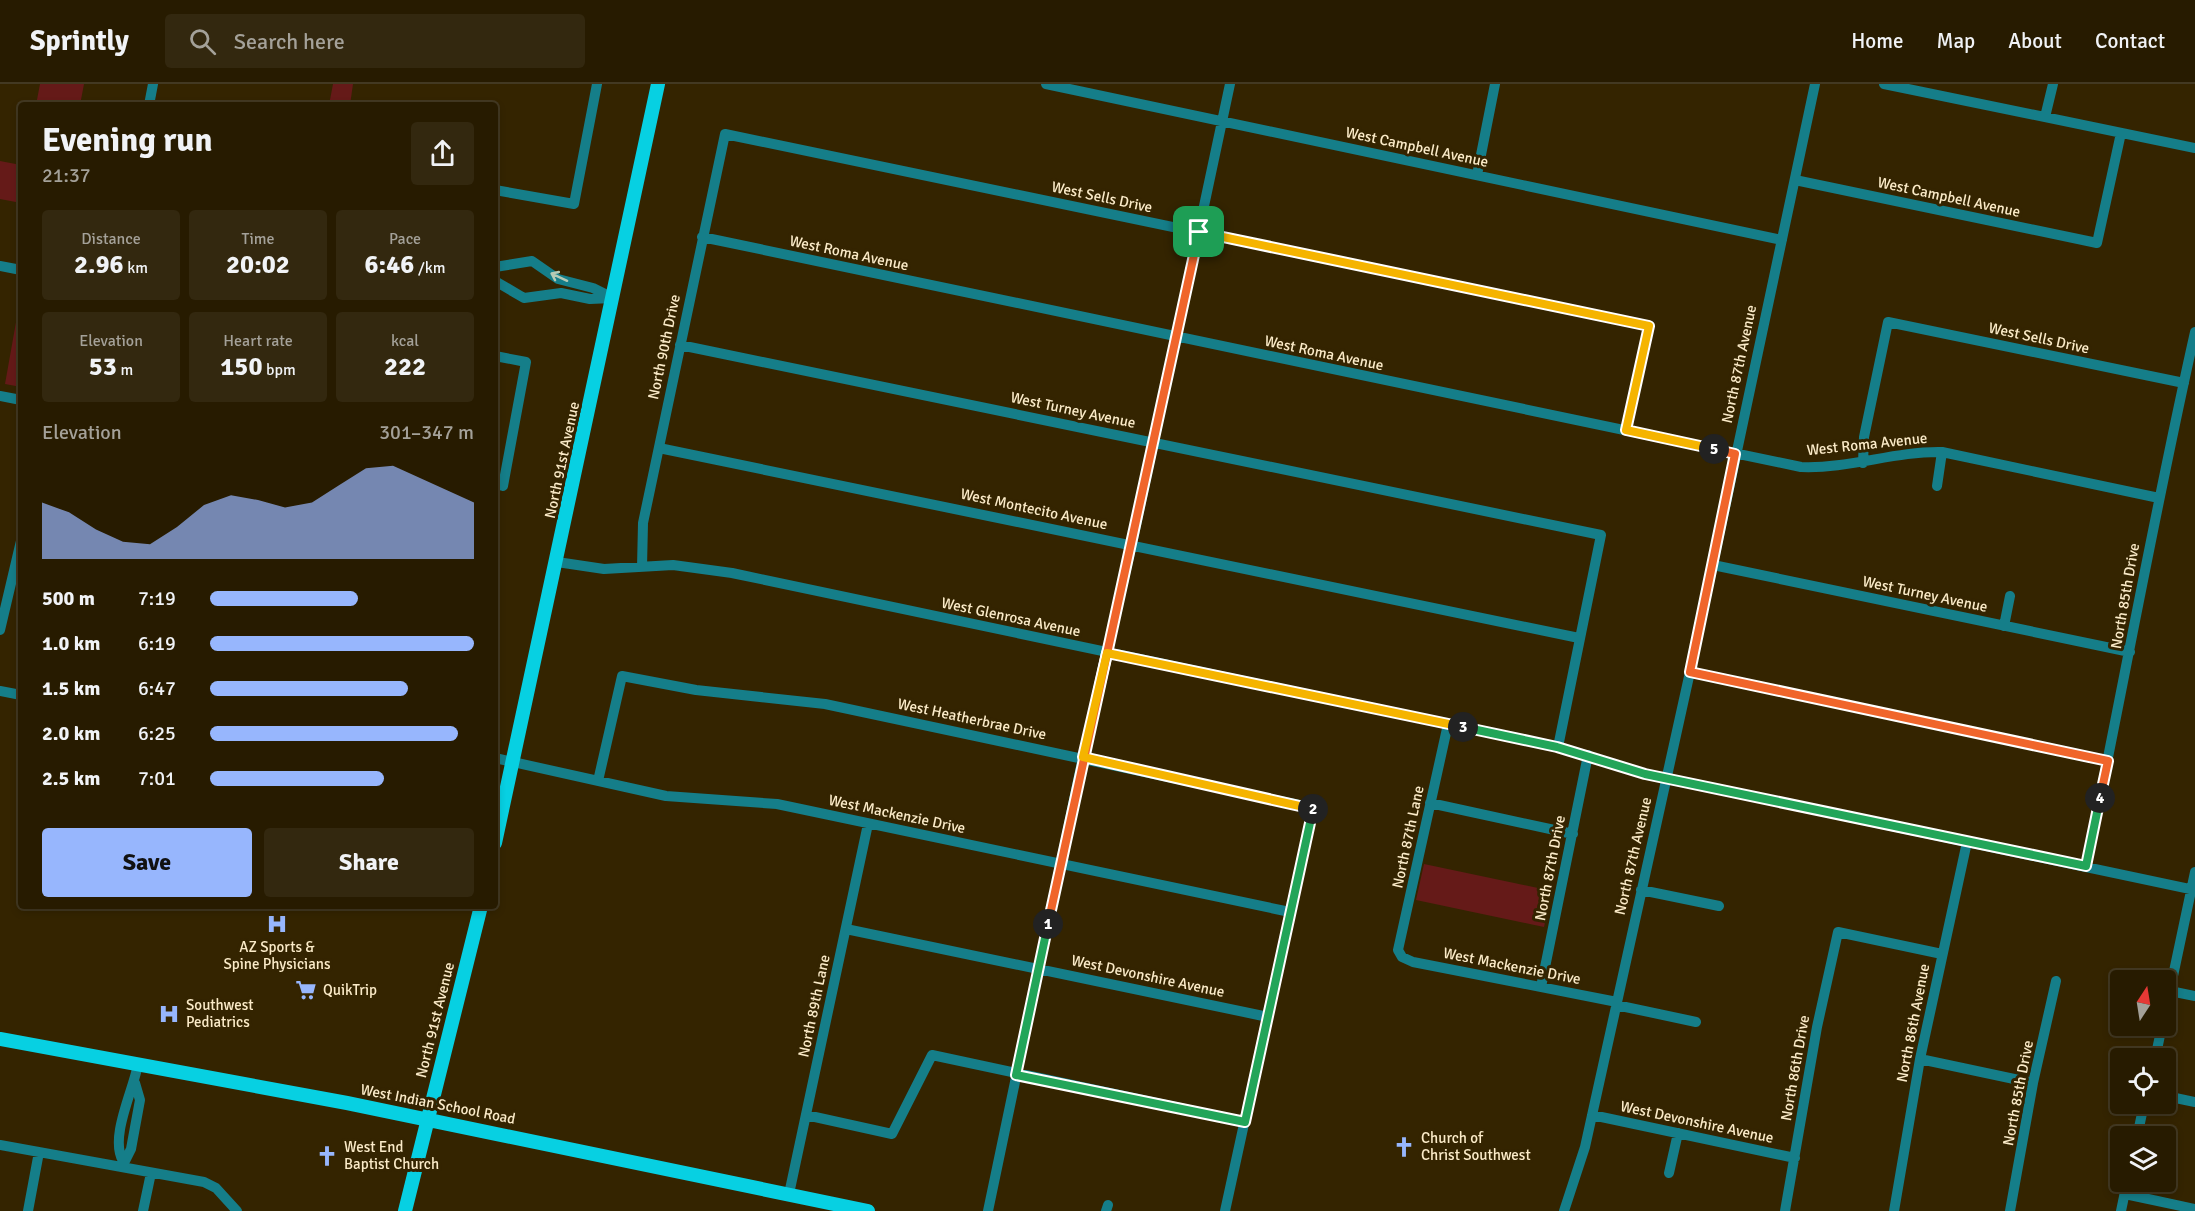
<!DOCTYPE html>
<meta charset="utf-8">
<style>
body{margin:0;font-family:Signika,sans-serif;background:#33280f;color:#f1f3f6;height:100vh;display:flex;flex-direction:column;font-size:22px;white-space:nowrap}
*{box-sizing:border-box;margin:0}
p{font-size:20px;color:#a4a199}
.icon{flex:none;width:33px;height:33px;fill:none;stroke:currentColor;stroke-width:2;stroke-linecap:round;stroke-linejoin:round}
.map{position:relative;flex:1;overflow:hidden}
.details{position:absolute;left:18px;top:18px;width:480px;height:807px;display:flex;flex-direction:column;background:#271b00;border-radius:6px;box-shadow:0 3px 9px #0003,0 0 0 2px #433922}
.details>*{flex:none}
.needle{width:39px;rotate:12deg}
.controls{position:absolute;left:2110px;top:886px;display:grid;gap:12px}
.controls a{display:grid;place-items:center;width:66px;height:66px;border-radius:6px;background:#271b00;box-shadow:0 3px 9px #0003,0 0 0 2px #433922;font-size:30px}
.pin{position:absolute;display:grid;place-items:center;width:51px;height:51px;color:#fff;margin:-26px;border-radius:12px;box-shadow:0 3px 9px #0006}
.km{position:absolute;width:30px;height:30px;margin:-15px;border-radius:50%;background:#222;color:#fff;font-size:16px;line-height:30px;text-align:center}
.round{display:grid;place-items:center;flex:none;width:63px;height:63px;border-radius:6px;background:#33280f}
.summary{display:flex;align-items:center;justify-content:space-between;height:102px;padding:0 24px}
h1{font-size:33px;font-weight:700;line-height:45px}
.figures{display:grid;grid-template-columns:repeat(3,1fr);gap:9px;height:102px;padding:6px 24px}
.figures div{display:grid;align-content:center;border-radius:6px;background:#33280f;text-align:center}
.figures b{font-size:26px;font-weight:700}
.figures small{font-size:16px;font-weight:400}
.figures p{font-size:16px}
.chart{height:168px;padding:12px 24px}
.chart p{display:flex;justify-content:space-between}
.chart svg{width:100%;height:108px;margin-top:6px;fill:#97b6fd;opacity:.7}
.button{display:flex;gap:12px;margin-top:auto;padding:12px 24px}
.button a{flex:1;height:69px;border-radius:6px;background:#97b6fd;color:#111;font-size:24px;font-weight:700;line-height:69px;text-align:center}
.button a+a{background:#33280f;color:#f1f3f6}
ul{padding:0 24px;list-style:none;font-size:20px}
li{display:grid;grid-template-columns:96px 72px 1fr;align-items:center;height:45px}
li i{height:15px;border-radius:8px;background:#97b6fd}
header{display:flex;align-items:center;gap:36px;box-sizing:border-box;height:84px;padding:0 30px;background:#271b00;border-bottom:2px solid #433922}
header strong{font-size:28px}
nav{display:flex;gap:33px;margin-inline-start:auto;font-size:21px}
.search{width:420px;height:54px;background:#33280f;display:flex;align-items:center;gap:15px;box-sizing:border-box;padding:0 21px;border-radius:6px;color:#a4a199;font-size:22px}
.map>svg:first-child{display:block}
.green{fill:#651a18}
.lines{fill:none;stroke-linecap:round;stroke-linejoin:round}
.minor{stroke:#157e89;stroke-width:10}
.major{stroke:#07d0e2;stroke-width:14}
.oneway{stroke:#b6cab5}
.split-1-casing{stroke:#fff;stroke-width:12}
.split-2-casing{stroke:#fff;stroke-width:12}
.split-3-casing{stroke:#fff;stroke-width:12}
.split-4-casing{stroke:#fff;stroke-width:12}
.split-5-casing{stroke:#fff;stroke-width:12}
.split-6-casing{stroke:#fff;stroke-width:12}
.split-1{stroke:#f0652b;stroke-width:8}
.split-2{stroke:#22a559;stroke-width:8}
.split-3{stroke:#f5b400;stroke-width:8}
.split-4{stroke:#22a559;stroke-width:8}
.split-5{stroke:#f0652b;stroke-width:8}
.split-6{stroke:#f5b400;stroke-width:8}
.labels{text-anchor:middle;stroke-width:6;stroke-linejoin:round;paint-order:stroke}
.street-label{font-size:15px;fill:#fbebc8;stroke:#342400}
.poi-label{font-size:15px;fill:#fbebc8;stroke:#342400;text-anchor:start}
</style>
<header>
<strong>Sprintly</strong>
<div class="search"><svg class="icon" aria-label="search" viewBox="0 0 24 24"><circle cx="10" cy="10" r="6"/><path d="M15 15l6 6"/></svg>Search here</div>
<nav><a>Home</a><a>Map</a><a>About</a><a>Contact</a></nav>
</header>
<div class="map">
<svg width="2195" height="1127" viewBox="0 0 2195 1127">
<rect width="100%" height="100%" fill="#342400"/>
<path class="green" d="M40,0H84L80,21H36Z
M333,0H353L350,21H329Z
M0,77L21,81V119L0,115Z
M21,210V303L5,300Z
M1424,780L1552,807L1544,843L1416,816Z"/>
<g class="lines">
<path class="minor" d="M1046,0L1782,156
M1884,0L2195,64
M149,21L153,0
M2045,33L2053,0
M1477,91L1495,0
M1795,96L2097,159L2121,49
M495,106L574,120L597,0
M702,153L1801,383C1849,385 1894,367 1942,368L2159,414
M0,182L21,186
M495,183L532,177L558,195L593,204L613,214
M495,197L524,214L561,209L590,215L612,214
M680,261L1601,451L1558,663
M495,272L526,278L503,402L495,400
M0,312L21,316
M659,364L1579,554
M1863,379L1864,353L1888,238L2184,299
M1937,402L1942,368
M557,478L604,485L673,481L732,489L1558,663L1645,690L2195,806
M1713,481L2130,568
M642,483L643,439L725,50L1649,242L1626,346
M2004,542L2010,512
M0,546L21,457
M1690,588L2108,677
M0,607L21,611
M1448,640L1398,866L1402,873L1413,878L1617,918
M495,674L666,712L777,720L1290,828
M598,697L622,592L696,606L825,620L1313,724L1225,1127
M1430,719L1573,750
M2086,782C2123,604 2155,425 2195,248
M1641,806L1719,822
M846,845L1268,933
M1541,903L1588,671
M2170,907L2195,912
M1616,921L1696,938
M2166,925L2195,788
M1920,975L2033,999
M2155,975L2162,942
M2166,1012L2195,1018
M806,1031L892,1050L932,971L1245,1038
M1592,1031L1795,1074
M2137,1053L2144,1020
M0,1061L204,1098L216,1104L237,1127
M123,1077C109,1053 134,1005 138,980
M123,1081L131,1065L140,1016L135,999
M1669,1089L1678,1049
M789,1110L868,740
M2125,1110L2195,1125
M28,1127L39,1068
M143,1127L151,1089
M988,1127L1083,673L1132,460L1230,0
M1106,1127L1108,1121
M1564,1127L1585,1063L1690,588L1815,0
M1785,1127L1817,943L1838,848L1942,870
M1894,1127L1920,975L1967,758
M2010,1127L2033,999L2056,897
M2121,1127L2127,1098"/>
<path class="major" d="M495,759L658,0
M0,955L347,1019L868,1127
M405,1127L481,822"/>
</g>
<defs><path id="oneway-shaft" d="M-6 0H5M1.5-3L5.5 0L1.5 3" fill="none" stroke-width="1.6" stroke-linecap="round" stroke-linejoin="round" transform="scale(1.5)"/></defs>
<use class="oneway" href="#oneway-shaft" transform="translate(559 193) rotate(-155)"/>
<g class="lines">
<g class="split-1-casing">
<path id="split-1" d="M1048,840L1199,148"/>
</g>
<g class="split-2-casing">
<path id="split-2" d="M1048,840L1016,991L1245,1038L1313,725"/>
</g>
<g class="split-3-casing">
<path id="split-3" d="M1313,725L1083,673L1107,569L1463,643"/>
</g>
<g class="split-4-casing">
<path id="split-4" d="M1463,643L1557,663L1645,690L2086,782L2100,714"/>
</g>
<g class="split-5-casing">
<path id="split-5" d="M1714,365L1735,370L1690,588L2108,677L2100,714"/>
</g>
<g class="split-6-casing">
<path id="split-6" d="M1199,148L1649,242L1626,346L1714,365"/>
</g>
<use href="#split-1" class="split-1"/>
<use href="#split-2" class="split-2"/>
<use href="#split-3" class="split-3"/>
<use href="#split-4" class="split-4"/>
<use href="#split-5" class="split-5"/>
<use href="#split-6" class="split-6"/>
</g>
<defs>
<g id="hospital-bare" transform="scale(1.62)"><path d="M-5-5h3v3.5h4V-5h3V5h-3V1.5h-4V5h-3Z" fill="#97b6fd" stroke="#342400" stroke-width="2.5" paint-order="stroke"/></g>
<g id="supermarket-bare" transform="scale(1.62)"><path d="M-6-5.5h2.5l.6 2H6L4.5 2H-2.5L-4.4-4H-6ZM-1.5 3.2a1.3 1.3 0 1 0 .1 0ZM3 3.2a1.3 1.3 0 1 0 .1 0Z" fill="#97b6fd" stroke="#342400" stroke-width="2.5" paint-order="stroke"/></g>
<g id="church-bare" transform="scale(1.62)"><path d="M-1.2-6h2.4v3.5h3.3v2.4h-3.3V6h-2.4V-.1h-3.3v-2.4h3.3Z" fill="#97b6fd" stroke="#342400" stroke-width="2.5" paint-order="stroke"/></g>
</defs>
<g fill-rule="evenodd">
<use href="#hospital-bare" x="277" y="840"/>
<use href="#supermarket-bare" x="306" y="906"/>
<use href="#hospital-bare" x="169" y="930"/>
<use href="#church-bare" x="1404" y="1063"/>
<use href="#church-bare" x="327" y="1072"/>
</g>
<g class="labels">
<g class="street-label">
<text transform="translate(1417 63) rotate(12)" y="5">West Campbell Avenue</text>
<text transform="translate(1102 113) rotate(12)" y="5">West Sells Drive</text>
<text transform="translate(1949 113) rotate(12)" y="5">West Campbell Avenue</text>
<text transform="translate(849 169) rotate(12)" y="5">West Roma Avenue</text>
<text transform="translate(2039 254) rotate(12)" y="5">West Sells Drive</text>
<text transform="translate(664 263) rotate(-78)" y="5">North 90th Drive</text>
<text transform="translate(1324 269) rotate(12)" y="5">West Roma Avenue</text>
<text transform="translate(1739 280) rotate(-78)" y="5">North 87th Avenue</text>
<text transform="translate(1073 326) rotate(12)" y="5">West Turney Avenue</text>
<text transform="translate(1867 360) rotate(-6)" y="5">West Roma Avenue</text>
<text transform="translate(562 376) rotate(-78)" y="5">North 91st Avenue</text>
<text transform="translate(1034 425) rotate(12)" y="5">West Montecito Avenue</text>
<text transform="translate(1925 510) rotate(12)" y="5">West Turney Avenue</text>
<text transform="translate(2125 512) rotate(-80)" y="5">North 85th Drive</text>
<text transform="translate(1011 533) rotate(12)" y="5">West Glenrosa Avenue</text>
<text transform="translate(972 635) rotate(12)" y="5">West Heatherbrae Drive</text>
<text transform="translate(897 730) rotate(12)" y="5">West Mackenzie Drive</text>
<text transform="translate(1408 753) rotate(-78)" y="5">North 87th Lane</text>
<text transform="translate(1633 772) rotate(-77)" y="5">North 87th Avenue</text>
<text transform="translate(1550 784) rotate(-79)" y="5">North 87th Drive</text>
<text transform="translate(1512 882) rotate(11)" y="5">West Mackenzie Drive</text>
<text transform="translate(1148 892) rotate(12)" y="5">West Devonshire Avenue</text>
<text transform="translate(814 922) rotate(-78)" y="5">North 89th Lane</text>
<text transform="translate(435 936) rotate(-76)" y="5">North 91st Avenue</text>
<text transform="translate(1913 939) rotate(-79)" y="5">North 86th Avenue</text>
<text transform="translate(1795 984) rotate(-80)" y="5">North 86th Drive</text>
<text transform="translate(2018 1009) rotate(-79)" y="5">North 85th Drive</text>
<text transform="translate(438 1020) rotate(11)" y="5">West Indian School Road</text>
<text transform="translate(1697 1038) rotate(12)" y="5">West Devonshire Avenue</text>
</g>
<g class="poi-label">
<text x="277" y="868" text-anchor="middle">AZ Sports &amp;<tspan x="277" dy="17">Spine Physicians</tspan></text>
<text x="323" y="911">QuikTrip</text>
<text x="186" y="926">Southwest<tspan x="186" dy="17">Pediatrics</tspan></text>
<text x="1421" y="1059">Church of<tspan x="1421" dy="17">Christ Southwest</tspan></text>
<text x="344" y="1068">West End<tspan x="344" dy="17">Baptist Church</tspan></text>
</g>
</g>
</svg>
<div class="controls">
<a><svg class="needle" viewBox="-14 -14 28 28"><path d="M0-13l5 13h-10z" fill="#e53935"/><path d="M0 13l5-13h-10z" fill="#a4a199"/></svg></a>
<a><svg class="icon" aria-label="locate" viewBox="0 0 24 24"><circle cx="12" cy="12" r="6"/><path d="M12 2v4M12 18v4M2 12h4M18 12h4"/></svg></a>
<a><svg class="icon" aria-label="layers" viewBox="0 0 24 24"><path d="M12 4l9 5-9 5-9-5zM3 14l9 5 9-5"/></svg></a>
</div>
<div class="pin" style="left:1199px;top:148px;background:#1e9e55"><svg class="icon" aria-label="arrive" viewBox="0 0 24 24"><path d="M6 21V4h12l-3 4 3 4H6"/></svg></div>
<b class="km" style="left:1048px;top:840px">1</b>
<b class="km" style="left:1313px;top:725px">2</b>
<b class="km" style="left:1463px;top:643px">3</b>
<b class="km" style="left:2100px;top:714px">4</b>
<b class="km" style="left:1714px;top:365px">5</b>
<section class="details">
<div class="summary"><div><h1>Evening run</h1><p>21:37</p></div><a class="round"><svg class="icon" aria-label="share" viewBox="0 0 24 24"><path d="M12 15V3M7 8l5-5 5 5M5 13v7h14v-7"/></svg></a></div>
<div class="figures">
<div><p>Distance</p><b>2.96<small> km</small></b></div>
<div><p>Time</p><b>20:02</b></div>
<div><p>Pace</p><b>6:46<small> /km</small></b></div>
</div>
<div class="figures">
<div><p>Elevation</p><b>53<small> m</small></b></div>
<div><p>Heart rate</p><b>150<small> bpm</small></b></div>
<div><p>kcal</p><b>222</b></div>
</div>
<div class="chart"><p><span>Elevation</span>301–347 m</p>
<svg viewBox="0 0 160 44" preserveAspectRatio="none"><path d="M0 44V21L10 25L20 32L30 37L40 38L50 31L60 22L70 18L80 20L90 23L100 21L110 14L120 7L130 6L140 11L150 16L160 21V44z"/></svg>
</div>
<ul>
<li><b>500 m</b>7:19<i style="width:56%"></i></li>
<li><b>1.0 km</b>6:19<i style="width:100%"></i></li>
<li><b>1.5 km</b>6:47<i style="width:75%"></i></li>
<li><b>2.0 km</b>6:25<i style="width:94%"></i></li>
<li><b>2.5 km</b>7:01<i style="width:66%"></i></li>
</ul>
<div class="button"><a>Save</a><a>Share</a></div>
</section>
</div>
